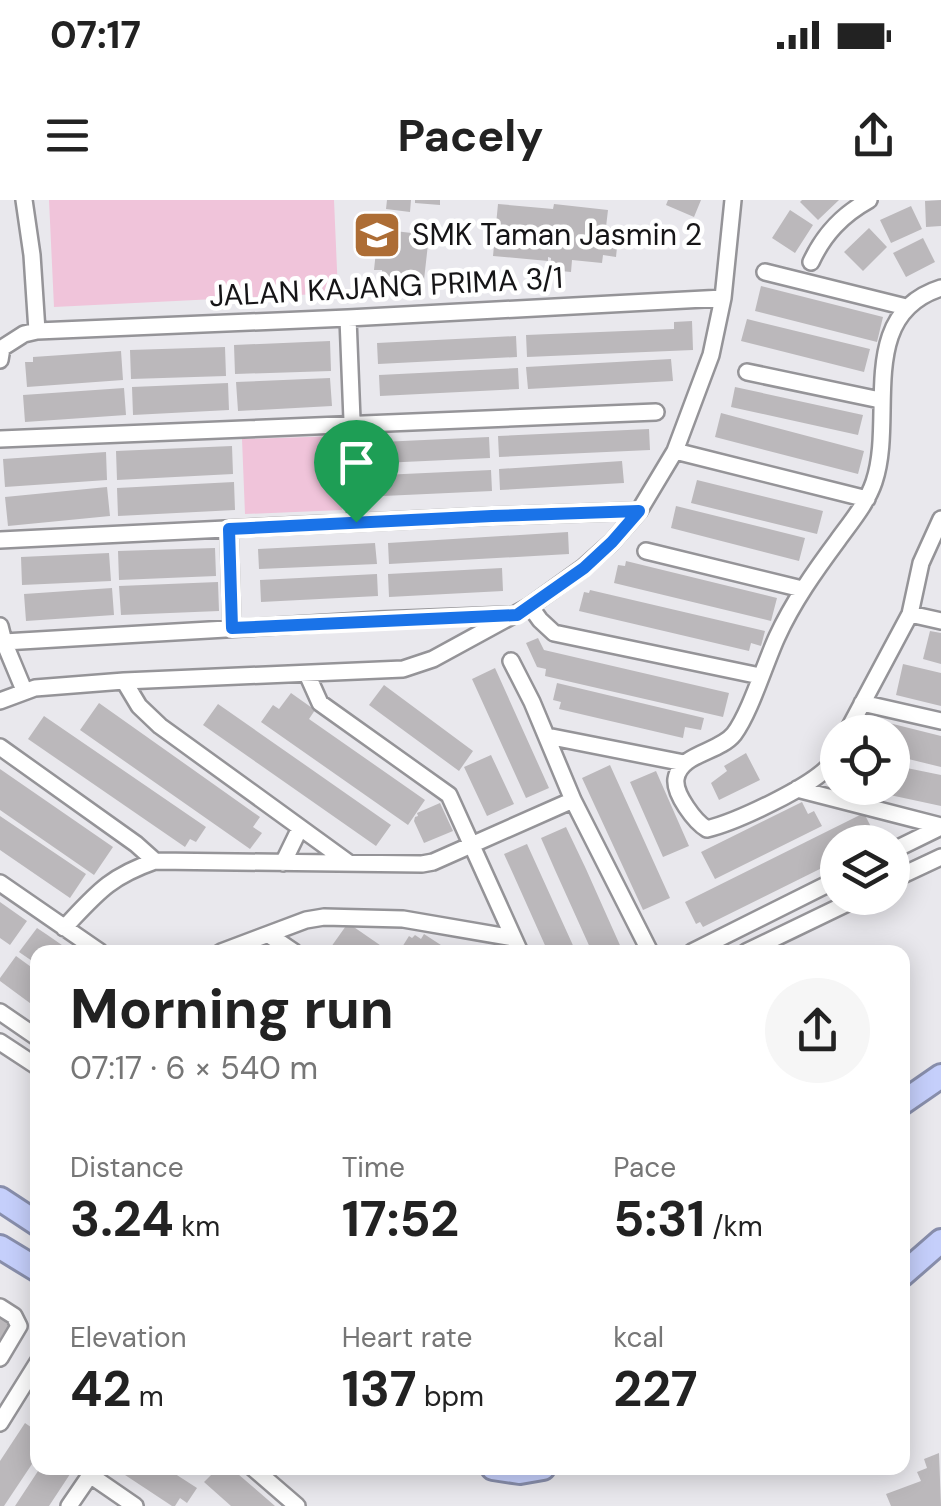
<!DOCTYPE html>
<meta charset="utf-8">
<style>
body{margin:0;font-family:"DM Sans",sans-serif;background:#f6f6f6;color:#222;height:100vh;display:flex;flex-direction:column;font-size:38px;white-space:nowrap}
*{box-sizing:border-box;margin:0}
p{font-size:32px;color:#767676}
.icon{flex:none;width:55px;height:55px;fill:none;stroke:currentColor;stroke-width:2;stroke-linecap:round;stroke-linejoin:round}
.map{position:relative;flex:1;overflow:hidden}
.details{position:absolute;left:30px;top:745px;width:880px;height:530px;display:flex;flex-direction:column;background:#fff;border-radius:20px;box-shadow:0 5px 25px #0003}
.details>*{flex:none}
.buttons{position:absolute;left:820px;top:515px;display:grid;gap:20px}
.buttons a{display:grid;place-items:center;width:90px;height:90px;border-radius:50%;background:#fff;box-shadow:0 5px 25px #0003;font-size:50px}
.pin{position:absolute;display:grid;place-items:center;width:85px;height:85px;color:#fff;margin:-102px -42px;border-radius:50% 50% 50% 0;rotate:-45deg;box-shadow:0 0 10px #0007}
.pin .icon{rotate:45deg}
.round{display:grid;place-items:center;flex:none;width:105px;height:105px;border-radius:52px;background:#f6f6f6}
.headline{display:flex;align-items:center;justify-content:space-between;height:170px;padding:0 40px}
h1{font-size:55px;font-weight:700;line-height:75px}
.stats{display:grid;grid-template-columns:repeat(3,1fr);gap:15px;height:170px;padding:10px 40px}
.stats div{display:grid;align-content:center}
.stats b{font-size:50px;font-weight:700}
.stats small{font-size:28px;font-weight:400}
.stats p{font-size:28px}
.status{display:flex;justify-content:space-between;align-items:center;height:70px;padding:0 50px;background:#fff;direction:ltr}
.status svg{height:28px;fill:currentColor}
header{display:flex;justify-content:space-between;align-items:center;height:130px;padding:0 40px;background:#fff;font-size:45px;font-weight:700}
.map>svg:first-child{display:block}
.green{fill:#f0c4da}
.building{fill:#bbb8bb}
.lines{fill:none;stroke-linecap:round;stroke-linejoin:round}
.minor-casing{stroke:#959498;stroke-width:20}
.highway-casing{stroke:#888eab;stroke-width:28}
.minor{stroke:#fff;stroke-width:15}
.highway{stroke:#c5cffb;stroke-width:22}
.route-casing{stroke:#fff;stroke-width:20}
.route{stroke:#1a73e8;stroke-width:12}
.labels{text-anchor:middle;stroke-width:9;stroke-linejoin:round;paint-order:stroke}
.poi-label{font-size:30px;fill:#161517;stroke:#fff;text-anchor:start}
.street-label{font-size:30px;fill:#161517;stroke:#fff}
</style>
<div class="status"><b>07:17</b><svg viewBox="0 0 49 12"><path d="M0 12V9h3v3zM5 12V6h3v6zM10 12V3h3v9zM15 12V0h3v12zM26 1h20v11H26zM47 4h2v5h-2z"/></svg></div>
<header><svg class="icon" aria-label="menu" viewBox="0 0 24 24"><path d="M4 6h16M4 12h16M4 18h16"/></svg>Pacely<svg class="icon" aria-label="share" viewBox="0 0 24 24"><path d="M12 15V3M7 8l5-5 5 5M5 13v7h14v-7"/></svg></header>
<div class="map">
<svg width="941" height="1306" viewBox="0 0 941 1306">
<rect width="100%" height="100%" fill="#e9e8ed"/>
<path class="green" d="M49,0H334L338,93L54,107Z
M340,236L342,310L245,314L242,239Z"/>
<path class="building" d="M387,0H411L410,12L386,9Z
M415,0H440V5L415,3Z
M668,0H701L694,17L666,5Z
M802,0H839L818,20L800,2Z
M941,0V26L926,27L925,1Z
M498,4L553,9L554,4L608,10L606,27L619,28L616,57L603,55L602,63L572,60L571,72L550,70L551,58L548,57V61L493,56Z
M911,6L922,29L891,43L880,20Z
M790,10L813,25L795,53L772,38Z
M869,28L887,47L863,71L844,52Z
M386,30L429,35L424,80L382,76V70H374L378,32L386,33Z
M923,38L935,62L906,77L893,53Z
M761,86L883,117L877,142L755,111Z
M747,119L870,149L864,172L741,141Z
M692,121L693,150L527,157L526,135L674,129V122Z
M516,136L517,157L378,164L377,143Z
M330,141L331,171L235,174L234,145Z
M225,147L226,176L131,179L130,150Z
M121,151L123,180L27,187L25,162H33V157Z
M671,159L673,181L528,189L526,167Z
M518,168L519,189L380,196L379,175Z
M330,178L332,206L238,211L236,182Z
M228,183L229,210L133,215L132,187Z
M735,187L863,215L858,235L731,207Z
M124,188L126,215L25,222L23,195Z
M721,213L864,251L858,274L715,237Z
M649,229L650,250L499,257L498,236Z
M489,237L490,258L382,263L381,242Z
M232,246L233,274L117,280L116,251Z
M106,252L107,280L5,287L3,259Z
M622,261L624,283L500,290L499,269Z
M491,270L492,291L383,296L382,275Z
M697,280L823,311L817,334L691,303Z
M234,282L235,310L118,316L117,288Z
M107,287L110,316L8,326L5,297Z
M676,306L805,338L799,361L671,328Z
M568,332L569,354L389,364L388,343Z
M375,343L377,364L259,369L258,349Z
M215,348L216,376L119,380L118,351Z
M109,353L111,381L22,385L21,357Z
M626,361L777,398L771,421L614,383L618,365L625,366Z
M502,368L503,391L389,397L388,374Z
M377,374L378,396L261,402L260,380Z
M218,382L219,411L121,415L119,386Z
M112,388L114,415L26,421L24,394Z
M590,390L765,431L761,446L751,443L749,451L579,411L584,392L589,393Z
M930,431L941,433V464L923,459Z
M538,438L544,450L729,493L723,517L545,476L546,469L537,467L526,443Z
M903,464L941,473V506L896,495Z
M495,468L549,588L526,598L472,479Z
M557,483L704,518L701,530L685,527L683,538L559,509L561,502L553,500Z
M384,485L473,551L459,571L369,505Z
M291,493L315,510L309,519L425,600L408,625L261,522L273,505L279,509Z
M99,503L260,617L253,627L262,633L250,649L80,530Z
M218,504L391,625L376,646L203,525Z
M44,516L206,627L196,642L190,639L185,647L28,539Z
M877,520L941,536V567L892,555V532H873Z
M746,553L760,580L719,600L711,583L727,571L724,566Z
M491,555L514,604L487,616L464,567Z
M610,565L670,698L643,710L582,578Z
M892,565L941,575V606L862,589L892,588Z
M0,569L113,647L94,675L0,610Z
M656,571L689,646L663,657L630,582Z
M802,602L808,614L814,611L822,626L715,679L701,652Z
M440,603L453,631L424,643L414,621L415,617L418,616L417,613Z
M864,613L873,631L863,635L867,642H838V660L703,727L700,722L696,724L685,702Z
M0,616L86,674L70,698L0,650Z
M566,627L586,669L623,752H592L555,670L541,638Z
M527,644L571,741L576,752H548L514,676L504,654Z
M0,702L27,721L10,745L0,738Z
M348,723L390,752H339L331,747Z
M37,728L46,734L72,752H38V765L19,752Z
M424,734L444,747L453,752H399L409,736L412,738L415,735L421,739Z
M16,756L38,772V809L0,781V778Z
M0,1112L12,1120L0,1139Z
M25,1223L38,1232V1255L4,1306H0V1261Z
M939,1253L941,1306H891L886,1294L921,1281L917,1272L927,1268L924,1259Z
M40,1268H74L49,1306H15Z
M121,1268H166L197,1288L187,1303L180,1298L175,1306H172L119,1271Z
M218,1268H231L275,1306H231L204,1282Z"/>
<g class="lines">
<g class="minor-casing">
<path id="minor" d="M24,0L32,55L37,131
M811,62C824,34 842,15 869,0
M765,72L906,107
M348,118L356,322
M0,160L2,148L24,134L37,131L348,118L723,98
M747,172L880,200
M0,239L656,212
M675,251L867,299
M229,329L232,428
M0,340L492,316L639,311
M646,351L802,389
M530,406L540,420L554,433L760,476
M910,414L941,421
M0,426L4,442L24,490
M4,442L379,420L509,415
M511,461L532,502L573,600L650,752
M307,474L320,503L449,595L520,752
M124,481L139,506L160,526L349,663
M0,501L35,488L124,481L403,469L433,459L530,406L583,368L612,342L639,311L675,251L711,155L723,98L733,0
M862,503L941,521
M847,532L910,414L921,363L941,319
M547,536L684,563
M0,547L136,644L155,661
M838,550C835,555 833,560 830,565C811,587 736,622 707,629C695,622 674,594 676,579C680,553 719,553 734,534C750,513 765,463 777,437C793,402 815,371 838,340C851,322 867,303 874,282C896,218 855,115 941,88
M797,589L941,626
M892,651L941,627
M283,663L300,628
M892,680L941,657
M0,683L100,752
M64,728C97,693 109,677 155,661L422,664L433,662L573,600
M269,735L294,752
M221,752L306,720L324,717L403,719L513,738
M692,752L838,679
M746,752L858,698
M0,812L38,838
M0,842L38,867
M0,1107L14,1116L19,1126L0,1158
M0,1223L38,1162
M253,1268L297,1306
M90,1275L135,1306
M69,1306L95,1268"/>
</g>
<g class="highway-casing">
<path id="highway" d="M902,903L941,876
M0,999L38,1024
M0,1047L38,1070
M902,1075L941,1041
M493,1268L520,1272L543,1268"/>
</g>
<use href="#minor" class="minor"/>
<use href="#highway" class="highway"/>
</g>
<g class="lines">
<g class="route-casing">
<path id="route" d="M639,311L612,342L584,368L517,415L232,428L229,329L492,316Z"/>
</g>
<use href="#route" class="route"/>
</g>
<defs>
<g id="school-square" transform="scale(2.5)"><rect x="-9" y="-9" width="18" height="18" rx="4" fill="#ad6d35" stroke="#fff"/><path d="M0-5L7-2L0 1L-7-2ZM-4 1L0 2.5L4 1V4Q0 6-4 4Z" fill="#fff"/></g>
</defs>
<g fill-rule="evenodd">
<use href="#school-square" x="377" y="35"/>
</g>
<g class="labels">
<g class="poi-label">
<text x="412" y="45">SMK Taman Jasmin 2</text>
</g>
<g class="street-label">
<text transform="translate(386 87) rotate(-3)" y="10">JALAN KAJANG PRIMA 3/1</text>
</g>
</g>
</svg>
<div class="buttons">
<a><svg class="icon" aria-label="locate" viewBox="0 0 24 24"><circle cx="12" cy="12" r="6"/><path d="M12 2v4M12 18v4M2 12h4M18 12h4"/></svg></a>
<a><svg class="icon" aria-label="layers" viewBox="0 0 24 24"><path d="M12 4l9 5-9 5-9-5zM3 14l9 5 9-5"/></svg></a>
</div>
<div class="pin" style="left:356px;top:322px;background:#1e9e55"><svg class="icon" aria-label="arrive" viewBox="0 0 24 24"><path d="M6 21V4h12l-3 4 3 4H6"/></svg></div>
<section class="details">
<div class="headline"><div><h1>Morning run</h1><p>07:17 · 6 × 540 m</p></div><a class="round"><svg class="icon" aria-label="share" viewBox="0 0 24 24"><path d="M12 15V3M7 8l5-5 5 5M5 13v7h14v-7"/></svg></a></div>
<div class="stats">
<div><p>Distance</p><b>3.24<small> km</small></b></div>
<div><p>Time</p><b>17:52</b></div>
<div><p>Pace</p><b>5:31<small> /km</small></b></div>
</div>
<div class="stats">
<div><p>Elevation</p><b>42<small> m</small></b></div>
<div><p>Heart rate</p><b>137<small> bpm</small></b></div>
<div><p>kcal</p><b>227</b></div>
</div>
</section>
</div>
